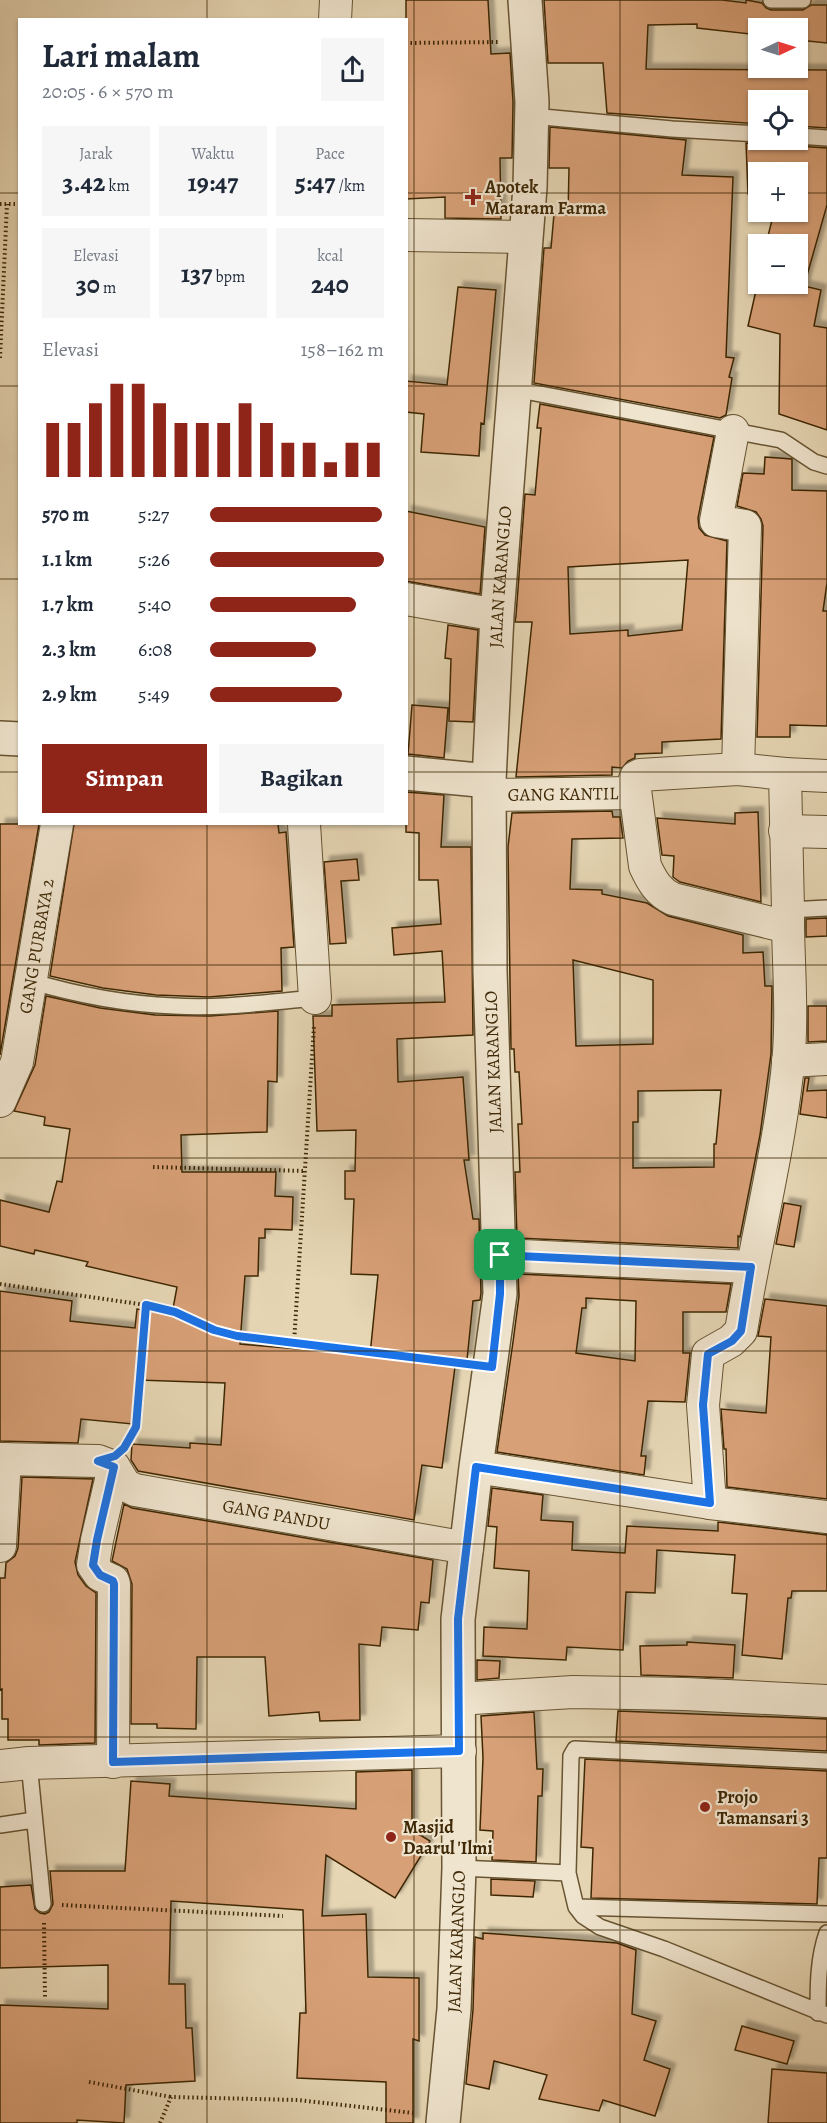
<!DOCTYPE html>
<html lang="id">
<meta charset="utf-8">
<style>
body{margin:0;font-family:Alegreya,serif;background:#f6f6f7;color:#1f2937;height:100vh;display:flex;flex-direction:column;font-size:22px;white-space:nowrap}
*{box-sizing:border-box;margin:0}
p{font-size:20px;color:#747a83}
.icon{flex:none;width:33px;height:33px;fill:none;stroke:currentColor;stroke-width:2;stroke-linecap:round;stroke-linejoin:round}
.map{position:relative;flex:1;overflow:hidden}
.drawer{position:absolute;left:18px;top:18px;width:390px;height:807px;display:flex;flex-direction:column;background:#fff;border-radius:0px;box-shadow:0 2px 4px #0004}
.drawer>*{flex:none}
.needle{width:39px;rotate:86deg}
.controls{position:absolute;left:748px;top:18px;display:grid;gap:12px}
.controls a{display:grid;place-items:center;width:60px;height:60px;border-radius:0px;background:#fff;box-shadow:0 2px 4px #0004;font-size:30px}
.pin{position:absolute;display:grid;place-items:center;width:51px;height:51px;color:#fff;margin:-26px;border-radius:12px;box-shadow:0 3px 9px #0006}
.round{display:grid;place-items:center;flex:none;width:63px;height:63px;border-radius:0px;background:#f6f6f7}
.head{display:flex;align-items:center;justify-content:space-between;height:102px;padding:0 24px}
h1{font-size:33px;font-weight:700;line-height:45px}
.stats{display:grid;grid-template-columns:repeat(3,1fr);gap:9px;height:102px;padding:6px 24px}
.stats div{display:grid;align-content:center;border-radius:0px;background:#f6f6f7;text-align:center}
.stats b{font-size:26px;font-weight:700}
.stats small{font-size:16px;font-weight:400}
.stats p{font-size:16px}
.chart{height:168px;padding:12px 24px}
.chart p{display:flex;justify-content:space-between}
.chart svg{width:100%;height:108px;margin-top:6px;stroke:#8f2418;stroke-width:6}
.primary-button{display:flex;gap:12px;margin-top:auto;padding:12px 24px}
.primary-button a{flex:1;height:69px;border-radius:0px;background:#8f2418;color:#fff;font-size:24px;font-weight:700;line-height:69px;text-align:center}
.primary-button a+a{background:#f6f6f7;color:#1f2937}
ul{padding:0 24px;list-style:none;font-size:20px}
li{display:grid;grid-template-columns:96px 72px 1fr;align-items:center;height:45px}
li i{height:15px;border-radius:8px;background:#8f2418}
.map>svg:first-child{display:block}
.building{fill:#d8a077;stroke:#3e2806;stroke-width:1.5;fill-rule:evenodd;filter:url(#shadow)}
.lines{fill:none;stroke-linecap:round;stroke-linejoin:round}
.service-casing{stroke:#685432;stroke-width:18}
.minor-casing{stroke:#685432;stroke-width:34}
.tertiary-casing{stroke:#685432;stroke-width:36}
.path{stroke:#3e2806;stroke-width:4;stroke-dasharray:1.5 3;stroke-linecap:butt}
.service{stroke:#efe4ce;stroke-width:15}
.minor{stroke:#efe4ce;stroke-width:32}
.tertiary{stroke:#efe4ce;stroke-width:33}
.route-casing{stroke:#fff;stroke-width:12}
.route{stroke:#1a73e8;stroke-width:8}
.grid{fill:none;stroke:#3e2806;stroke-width:1.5;stroke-opacity:0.55}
.poi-dot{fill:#8f2418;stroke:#efe4ce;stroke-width:2}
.labels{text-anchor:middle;stroke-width:4.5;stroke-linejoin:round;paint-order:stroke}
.poi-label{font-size:18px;font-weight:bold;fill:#3e2806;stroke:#efe4ce;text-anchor:start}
.street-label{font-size:18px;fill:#3e2806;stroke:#efe4ce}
</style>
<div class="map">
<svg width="827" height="2123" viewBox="0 0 827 2123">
<defs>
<filter id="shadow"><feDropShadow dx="5.5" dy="-5.5" stdDeviation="1.5" flood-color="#0004"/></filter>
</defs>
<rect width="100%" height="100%" fill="#e6d6b4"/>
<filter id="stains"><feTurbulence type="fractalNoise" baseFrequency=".00333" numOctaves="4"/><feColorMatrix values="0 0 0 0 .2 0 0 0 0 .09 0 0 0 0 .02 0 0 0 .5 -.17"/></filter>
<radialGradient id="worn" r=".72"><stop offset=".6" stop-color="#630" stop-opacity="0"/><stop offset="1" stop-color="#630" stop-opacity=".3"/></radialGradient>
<path class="building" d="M406,0H488L491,54L510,53L513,102L512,158H500L501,219L445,218V197L406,199Z
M544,0H722L746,3V0L762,3L766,8L771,10H803L811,5H827V43L798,40V28H759V35L697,28V24L648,25L646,69L827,70V128L798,126V100H759V124L607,113L603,63H548Z
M550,127L686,140L682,175L733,177L726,357L734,358L729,377L732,378L726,415L720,418L534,383L544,248H551L554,214L568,215L569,168H549Z
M767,140H789L797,146L827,148V205L804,286L821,290L814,326L827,328V430L779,414L780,334L748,326L759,277V284H798V244H766L774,212H798V172H759V193L748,194L746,143L759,144Z
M458,287L496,290L484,424L481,423L479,456L421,452L424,414L406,412V381L447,385Z
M540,404L714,437L698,518L699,528L705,535L727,541L721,739L662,742V753L635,754V758L628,761L622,768L612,767V775L516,777L532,622H515L516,616L525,494L535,495L541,428H537ZM688,560L682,630L628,636V630L570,634L568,567Z
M765,457L792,459V490L827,491V583L823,611H827V726L790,725V737H757L763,526L761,519L756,512L737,506L743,473L764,474Z
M406,511L485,527L480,594L406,581Z
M448,625L478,630L473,722L449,721L451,659L445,658Z
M412,705L448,708L444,758L408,754Z
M406,792L444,795L441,847H471L473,1035L397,1039L398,1082L463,1077L469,1160H464L473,1219H479L481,1293L480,1300L473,1301L467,1360L456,1359L442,1468L422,1465L414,1520L138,1471L131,1460L132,1444L190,1448V1443L221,1445L225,1383L138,1380L133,1424L81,1419L78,1443L0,1441V1291L72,1301L70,1321L135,1328L137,1309L172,1314L177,1287L86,1266L88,1262L35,1250L34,1254L0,1246V1200L49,1212L57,1181L62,1182L70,1129L44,1125L45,1117L14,1111L35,1065L46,996L100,1008L155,1015L210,1016L278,1011L277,1082L268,1081L267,1132L181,1135L182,1172H276L275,1196L293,1197L292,1230L265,1229V1238H259L258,1276H245L240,1344L370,1355L378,1275L351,1274L354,1199H345V1171H355L356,1130L317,1131L313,1016H332V1005L445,1002L442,951L394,955L392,928L441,924L438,880H419V833L406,832Z
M612,811L613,817H620L623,838L572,839L570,889L602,890V894L647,903L668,916L743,935V953L763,952L765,986H772L771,1054L760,1135L740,1237L738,1236V1248L517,1238L515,1172H520L518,1124H522L519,1072H515L514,1049H511L508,847L512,813ZM573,960L653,980V1044L576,1046ZM721,1090L716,1144H714V1167L633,1168V1122H638V1091Z
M758,812L761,902L680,882L673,877L674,856L662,855L657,818L735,824V813Z
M0,824H39L0,1055Z
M74,824H278L279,833L286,832L294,947L281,948L282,991L209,997L156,995L103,988L50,976Z
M357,859L359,880L341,881L346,943L330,944L324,862Z
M827,918V936L806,937V919Z
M808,1006H827V1041L808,1042Z
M805,1078H809L807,1091L827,1090V1118L800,1114Z
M784,1203L801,1206L794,1247L776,1244Z
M518,1274L731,1284L726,1312H683V1353H690L685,1402L648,1401L641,1456H646L644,1475L497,1452L513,1342L519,1296ZM586,1298L636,1301L635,1361L576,1353L582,1308H586Z
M765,1299L827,1306V1499L727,1487L726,1449H724L721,1409L766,1413L771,1337L758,1336Z
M22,1477L93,1479L75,1562L78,1575L86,1586L96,1593L95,1743L39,1745V1740H8V1719H2V1689L0,1690V1578H5L6,1563L15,1556L18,1548Z
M492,1488L543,1495L541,1520L573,1522L572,1550L625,1553L627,1526L718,1531V1522L827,1535V1591H792L791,1598H788L782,1659L742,1655L747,1594L732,1593L735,1555L657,1550L655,1593L626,1592L623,1650L567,1647L566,1660L483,1656L484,1627L527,1629L529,1571L494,1568L497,1527L488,1526Z
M124,1504L132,1508L433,1560L429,1603L421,1602L418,1630L382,1627L380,1646L359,1644L360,1720L320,1721L319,1712L269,1716L265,1657H197L196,1729L157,1728V1724H131L132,1584L127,1569L112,1561Z
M687,1642L735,1645L733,1678L641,1675L640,1646L687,1645Z
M477,1660L500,1661L499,1678L477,1680Z
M618,1711L827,1719V1751L616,1741Z
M534,1712L537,1769H543L542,1796H538L536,1862L492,1860L493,1831L480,1830L483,1758L481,1716Z
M585,1759L827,1771V1858H819L817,1904L591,1898L593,1848L581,1847Z
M412,1770V1830L430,1841L395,1898L326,1855L322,1916L366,1914L368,1977L419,1978V2041L413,2039V2123H386V2082L297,2078L300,2013H306L303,1910L171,1901L169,1984H185L186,2028H192L195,2081L126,2085L124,2123L77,2120V2123H0V2005L108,2009V1965L0,1968V1887L31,1885L35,1909L40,1913L45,1914L49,1912L53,1904L50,1871H125L131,1781L170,1784L169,1796L356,1809V1772Z
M491,1879L535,1881L533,1897L491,1895Z
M483,1933L617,1943L636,1950L632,2014L656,2021L644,2060L670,2069L655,2116L603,2100L599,2111L539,2099L547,2075L494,2061L489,2089L466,2084L473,2010L475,1937L483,1939Z
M742,2026L794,2041L787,2064L735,2050Z
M772,2069L827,2073V2123H768Z"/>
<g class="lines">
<g class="service-casing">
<path id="service" d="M771,0H803
M532,116L672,129L759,134
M798,136L827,138
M514,389L781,440L814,462L827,466
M788,910L827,908
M30,981C77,995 125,1004 174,1006C221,1009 269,1002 315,998
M827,1761L575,1749L571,1756L568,1873L576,1907L583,1916L600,1927L664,1949L827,2015
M29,1763L43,1904
M0,1825L34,1820
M459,1868L568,1873
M576,1907L827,1914
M818,2013C818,1986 818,1958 827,1933"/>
</g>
<g class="minor-casing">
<g id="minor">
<path d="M335,20L336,0"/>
<path d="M406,235L526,237"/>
<path d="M733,431L716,521L745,526L738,769"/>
<path d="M406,599L497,615"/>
<path d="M785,774L827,776"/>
<path id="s1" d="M489,795L635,793"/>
<path d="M304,824L315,998"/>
<path d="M785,831L827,832"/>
<path d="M788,1061L827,1059"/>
<path id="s2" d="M0,1101L17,1062L57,824"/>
<path d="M500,1255L751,1267"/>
<path id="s3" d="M0,1459L98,1461L114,1467L125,1485L135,1490L467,1548"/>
<path d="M476,1467L710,1503L827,1517"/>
<path d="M710,1503L703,1405L708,1354L731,1341L741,1331C755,1245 777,1160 787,1074C793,1025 789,975 788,927V910L785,774L738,769L640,775L636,777L634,782L645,866C652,881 658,892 673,899L788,927"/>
<path d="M0,1546L5,1459"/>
<path d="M458,1699L573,1692L685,1694L827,1701"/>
<path d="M113,1762L114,1584L113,1581L100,1575L93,1565L97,1540L114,1467"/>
<path d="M0,1766L29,1763L460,1751"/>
</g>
</g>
<g class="tertiary-casing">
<g id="tertiary">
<path d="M0,738L20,739"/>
<path d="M406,773L489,781"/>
<path id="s4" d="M443,2123L454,2009L459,1868L458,1619L476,1467L500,1294L490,971L489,781L497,615L530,187L532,102L525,0"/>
</g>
</g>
<path class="path" d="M406,43L499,42
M0,204H20
M0,358L7,204
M153,1167L306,1171
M0,1284L146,1305L175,1312L214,1330L237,1336L461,1363
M294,1343L314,1026
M128,1442L136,1427L146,1305
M62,1905L283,1916
M44,1923L45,1998
M89,2082L171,2097
M160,2123L171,2097L298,2100L413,2113"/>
<use href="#service" class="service"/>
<use href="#minor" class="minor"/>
<use href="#tertiary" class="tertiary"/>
</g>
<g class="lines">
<g class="route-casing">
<path id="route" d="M500,1255L751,1267L741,1331L732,1341L708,1354L703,1405L710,1503L476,1467L458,1619L459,1751L113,1762L114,1584L113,1581L100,1575L93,1565L97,1540L114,1467L98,1461L115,1456L124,1448L136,1427L146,1305L175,1312L214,1330L237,1336L492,1367L500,1294Z"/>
</g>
<use href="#route" class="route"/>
</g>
<path class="grid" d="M207,0V20M414,0V2123M620,0V2123M0,193H20M406,193H759M798,193H827M0,386H20M406,386H827M0,579H20M406,579H827M0,772H20M406,772H827M207,824V2123M0,965H827M0,1158H827M0,1351H827M0,1544H827M0,1737H827M0,1930H827"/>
<g class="poi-dot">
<path d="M470 188h6v6h6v6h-6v6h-6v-6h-6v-6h6z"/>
<circle cx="705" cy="1807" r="6"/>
<circle cx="391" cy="1837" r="6"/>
</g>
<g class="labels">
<g class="poi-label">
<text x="485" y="193">Apotek<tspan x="485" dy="21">Mataram Farma</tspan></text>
<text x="717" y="1803">Projo<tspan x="717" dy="21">Tamansari 3</tspan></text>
<text x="403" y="1833">Masjid<tspan x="403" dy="21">Daarul 'Ilmi</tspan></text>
</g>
<g class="street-label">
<text dy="6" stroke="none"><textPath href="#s4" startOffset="1550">JALAN KARANGLO</textPath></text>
<text dy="6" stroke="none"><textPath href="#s1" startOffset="74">GANG KANTIL</textPath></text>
<text dy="6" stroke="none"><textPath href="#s2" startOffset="160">GANG PURBAYA 2</textPath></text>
<text transform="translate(493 1062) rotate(-92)" y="6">JALAN KARANGLO</text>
<text dy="6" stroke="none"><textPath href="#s3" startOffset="291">GANG PANDU</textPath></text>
<text dy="6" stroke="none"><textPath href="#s4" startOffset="182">JALAN KARANGLO</textPath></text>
</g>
</g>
<rect width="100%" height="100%" filter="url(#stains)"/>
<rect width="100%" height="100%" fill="url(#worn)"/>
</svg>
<div class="controls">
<a><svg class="needle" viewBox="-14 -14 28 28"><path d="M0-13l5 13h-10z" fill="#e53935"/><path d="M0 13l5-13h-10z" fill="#747a83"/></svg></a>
<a><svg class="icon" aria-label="locate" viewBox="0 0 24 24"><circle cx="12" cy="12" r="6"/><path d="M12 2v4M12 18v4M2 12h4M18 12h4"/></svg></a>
<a>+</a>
<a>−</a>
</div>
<div class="pin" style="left:500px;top:1255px;background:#1e9e55"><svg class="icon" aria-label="arrive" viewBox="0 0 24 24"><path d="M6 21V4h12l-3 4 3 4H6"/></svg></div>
<section class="drawer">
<div class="head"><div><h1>Lari malam</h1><p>20:05 · 6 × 570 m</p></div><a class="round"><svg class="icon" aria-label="share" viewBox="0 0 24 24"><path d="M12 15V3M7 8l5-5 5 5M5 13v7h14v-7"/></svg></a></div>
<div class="stats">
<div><p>Jarak</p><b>3.42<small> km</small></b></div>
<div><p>Waktu</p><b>19:47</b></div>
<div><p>Pace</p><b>5:47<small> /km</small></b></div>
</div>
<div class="stats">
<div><p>Elevasi</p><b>30<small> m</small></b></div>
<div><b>137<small> bpm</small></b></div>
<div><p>kcal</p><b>240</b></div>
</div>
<div class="chart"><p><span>Elevasi</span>158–162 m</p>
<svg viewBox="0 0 160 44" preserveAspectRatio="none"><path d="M5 44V22M15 44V22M25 44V14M35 44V6M45 44V6M55 44V14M65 44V22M75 44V22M85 44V22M95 44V14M105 44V22M115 44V30M125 44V30M135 44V38M145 44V30M155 44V30"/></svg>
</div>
<ul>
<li><b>570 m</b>5:27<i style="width:99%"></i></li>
<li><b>1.1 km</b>5:26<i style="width:100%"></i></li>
<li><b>1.7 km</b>5:40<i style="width:84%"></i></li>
<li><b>2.3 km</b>6:08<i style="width:61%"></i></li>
<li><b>2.9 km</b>5:49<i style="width:76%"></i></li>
</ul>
<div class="primary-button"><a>Simpan</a><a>Bagikan</a></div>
</section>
</div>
